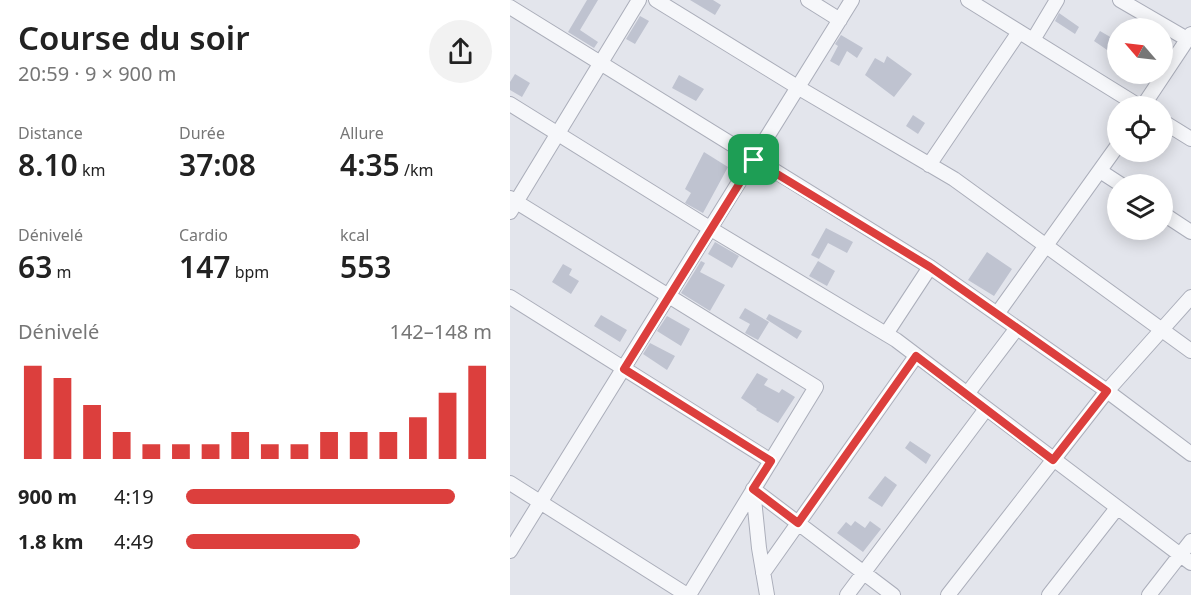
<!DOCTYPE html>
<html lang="fr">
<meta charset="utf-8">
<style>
body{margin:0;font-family:"Noto Sans",sans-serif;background:#f2f2f2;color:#222;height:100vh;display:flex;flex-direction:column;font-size:22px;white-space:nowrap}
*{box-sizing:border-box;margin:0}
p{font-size:20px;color:#767676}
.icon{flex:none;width:33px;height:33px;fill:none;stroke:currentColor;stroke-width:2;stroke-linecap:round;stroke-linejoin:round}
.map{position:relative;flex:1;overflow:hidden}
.details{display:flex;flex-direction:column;background:#fff;width:510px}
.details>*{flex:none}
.needle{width:39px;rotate:298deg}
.controls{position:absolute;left:597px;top:18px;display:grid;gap:12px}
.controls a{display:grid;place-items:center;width:66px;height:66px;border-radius:50%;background:#fff;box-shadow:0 3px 15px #0003;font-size:30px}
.pin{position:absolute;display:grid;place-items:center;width:51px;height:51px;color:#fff;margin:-26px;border-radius:12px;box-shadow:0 3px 9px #0006}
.round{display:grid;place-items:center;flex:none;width:63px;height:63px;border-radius:32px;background:#f2f2f2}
.summary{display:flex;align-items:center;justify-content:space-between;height:102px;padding:0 18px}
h1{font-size:33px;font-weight:600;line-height:45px}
.stats{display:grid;grid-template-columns:repeat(3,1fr);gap:9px;height:102px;padding:6px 18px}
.stats div{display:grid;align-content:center}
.stats b{font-size:30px;font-weight:600}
.stats small{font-size:16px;font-weight:400}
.stats p{font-size:16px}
.chart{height:168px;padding:12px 18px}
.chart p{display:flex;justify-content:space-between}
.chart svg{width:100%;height:108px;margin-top:6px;stroke:#dc3f3d;stroke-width:6}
ul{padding:0 18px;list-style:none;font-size:20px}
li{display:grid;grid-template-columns:96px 72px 1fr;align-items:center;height:45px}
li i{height:15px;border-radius:8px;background:#dc3f3d}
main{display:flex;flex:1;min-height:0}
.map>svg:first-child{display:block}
.building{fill:#bfc3d0}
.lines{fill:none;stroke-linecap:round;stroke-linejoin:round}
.minor-casing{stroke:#abaeba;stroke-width:16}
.minor{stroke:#f6f7fa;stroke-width:14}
.route-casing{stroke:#fff;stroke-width:12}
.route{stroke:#dc3f3d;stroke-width:8}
</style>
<main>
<section class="details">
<div class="summary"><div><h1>Course du soir</h1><p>20:59 · 9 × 900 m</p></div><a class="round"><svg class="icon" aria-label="share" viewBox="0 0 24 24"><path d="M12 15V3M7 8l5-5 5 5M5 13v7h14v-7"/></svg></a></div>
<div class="stats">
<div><p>Distance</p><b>8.10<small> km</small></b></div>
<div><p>Durée</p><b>37:08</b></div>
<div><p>Allure</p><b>4:35<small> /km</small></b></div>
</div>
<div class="stats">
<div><p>Dénivelé</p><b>63<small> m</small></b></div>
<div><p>Cardio</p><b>147<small> bpm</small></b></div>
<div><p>kcal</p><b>553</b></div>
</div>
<div class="chart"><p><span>Dénivelé</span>142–148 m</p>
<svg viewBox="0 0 160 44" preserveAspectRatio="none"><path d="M5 44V6M15 44V11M25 44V22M35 44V33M45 44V38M55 44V38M65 44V38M75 44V33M85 44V38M95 44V38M105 44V33M115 44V33M125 44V33M135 44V27M145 44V17M155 44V6"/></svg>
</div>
<ul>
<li><b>900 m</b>4:19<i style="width:88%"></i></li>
<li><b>1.8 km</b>4:49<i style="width:57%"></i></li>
</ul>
</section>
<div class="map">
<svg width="681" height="595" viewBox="0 0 681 595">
<rect width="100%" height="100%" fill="#e3e5ec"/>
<path class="building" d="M77,0H88L70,30L88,42L84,48L58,32Z
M180,0H203L211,5L205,15Z
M549,13L569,27L565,34L545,21Z
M130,16L139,21L125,44L116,39Z
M608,28V45L603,54L584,41L590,31L602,38Z
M331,35L353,48L347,58L337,51L329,66L320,61L328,46L325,44Z
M377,56L402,74L384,97L355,75L365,58L374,63Z
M5,74L20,83L12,97L0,90V82Z
M169,75L194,89L186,101L162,88Z
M403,115L415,123L408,134L396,126Z
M194,152L218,167L193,213L175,203L181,193L175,189Z
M316,228L343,242L337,253L318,243L309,259L301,255Z
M205,242L229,256L222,268L198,254Z
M477,252L502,269L484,296L458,280Z
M191,261L195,263L190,272L215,285L200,311L171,293Z
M308,261L325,271L317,286L299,276Z
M53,264L62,269L59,275L69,281L61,294L42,282Z
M235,308L259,322L248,340L235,333L240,324L229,318Z
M259,314L292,331L287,339L256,319Z
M91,315L117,330L110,342L84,326Z
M157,316L180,329L171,346L147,331Z
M140,343L165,356L157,370L133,354Z
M247,373L258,379L254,385L269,393L272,389L285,397L268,423L246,410L247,409L231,398Z
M400,441L421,455L416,464L395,448Z
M375,476L387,485L372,507L358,498Z
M345,521L355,528L360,521L371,529L353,552L327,533L336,522L341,526Z"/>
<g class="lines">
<g class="minor-casing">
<path id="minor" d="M146,0L289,88L444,179L681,351
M298,0L330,20
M458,0L629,106
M610,0L677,39
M0,7L420,267L597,391L681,454
M523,40L547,0
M0,104L201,229L386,340L681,563
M633,106L681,34
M652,121L681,139
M419,165L509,32
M590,171L610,184
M0,198L306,387L179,595
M0,212L129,0
M652,213L681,232
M0,297L261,461
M487,314L608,145
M376,334L420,267
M457,394L507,328
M0,483L177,595
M243,489L383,595
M243,489L249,548L257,595
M0,551L342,0
M253,573L406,356
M337,595L476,409
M438,595L597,391L681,297
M539,595L607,508
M639,595L681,541"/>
</g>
<use href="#minor" class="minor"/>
</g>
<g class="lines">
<g class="route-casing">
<path id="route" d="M244,160L420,267L597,391L543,460L406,356L288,523L243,489L261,461L114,369Z"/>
</g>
<use href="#route" class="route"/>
</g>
</svg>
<div class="controls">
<a><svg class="needle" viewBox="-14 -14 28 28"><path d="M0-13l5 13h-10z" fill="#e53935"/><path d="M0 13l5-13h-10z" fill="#767676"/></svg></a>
<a><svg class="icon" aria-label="locate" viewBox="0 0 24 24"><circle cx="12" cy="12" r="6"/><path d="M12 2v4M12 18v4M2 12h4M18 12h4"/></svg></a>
<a><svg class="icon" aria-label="layers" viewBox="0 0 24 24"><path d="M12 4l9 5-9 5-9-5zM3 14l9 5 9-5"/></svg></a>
</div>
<div class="pin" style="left:244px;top:160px;background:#1e9e55"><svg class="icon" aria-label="arrive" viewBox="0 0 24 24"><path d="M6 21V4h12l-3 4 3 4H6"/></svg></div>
</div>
</main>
